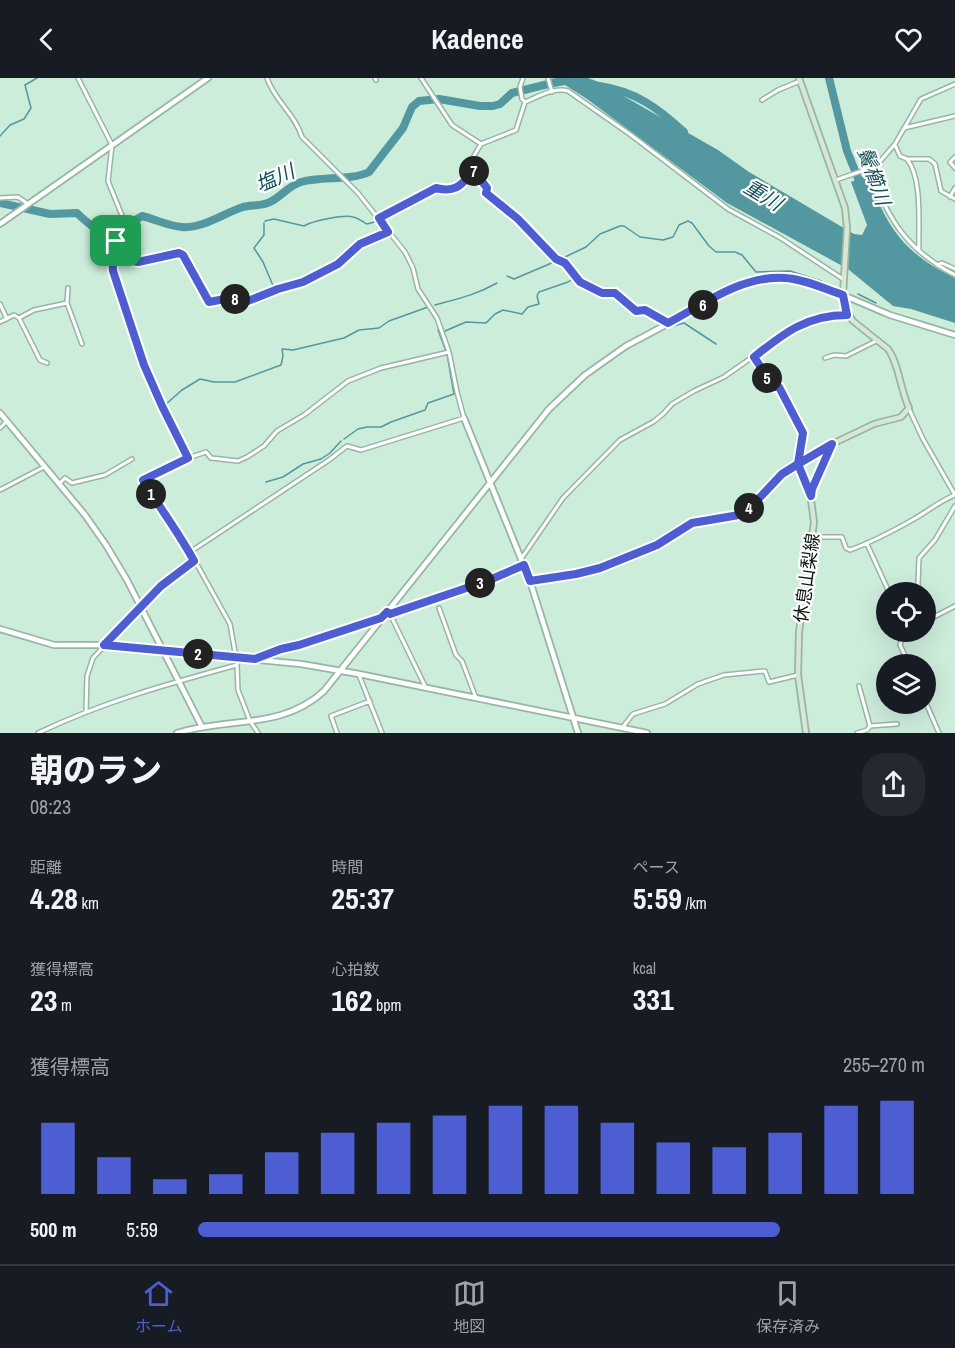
<!DOCTYPE html>
<html lang="ja">
<meta charset="utf-8">
<style>
body{margin:0;font-family:"Archivo Narrow","Noto Sans JP",sans-serif;background:#242831;color:#f1f3f6;height:100vh;display:flex;flex-direction:column;font-size:22px;white-space:nowrap}
*{box-sizing:border-box;margin:0}
p{font-size:20px;color:#9ea1a6}
.icon{flex:none;width:33px;height:33px;fill:none;stroke:currentColor;stroke-width:2;stroke-linecap:round;stroke-linejoin:round}
.map{position:relative;height:655px;overflow:hidden}
.drawer{display:flex;flex-direction:column;background:#171b24;flex:1}
.drawer>*{flex:none}
.controls{position:absolute;left:876px;top:504px;display:grid;gap:12px}
.controls a{display:grid;place-items:center;width:60px;height:60px;border-radius:50%;background:#171b24;box-shadow:0 6px 24px #0002;font-size:30px}
.pin{position:absolute;display:grid;place-items:center;width:51px;height:51px;color:#fff;margin:-26px;border-radius:12px;box-shadow:0 3px 9px #0006}
.km{position:absolute;width:30px;height:30px;margin:-15px;border-radius:50%;background:#222;color:#fff;font-size:16px;line-height:30px;text-align:center}
.round{display:grid;place-items:center;flex:none;width:63px;height:63px;border-radius:24px;background:#242831}
.summary{display:flex;align-items:center;justify-content:space-between;height:102px;padding:0 30px}
h1{font-size:33px;font-weight:800;line-height:45px}
.metrics{display:grid;grid-template-columns:repeat(3,1fr);gap:9px;height:102px;padding:6px 30px}
.metrics div{display:grid;align-content:center}
.metrics b{font-size:30px;font-weight:800}
.metrics small{font-size:16px;font-weight:400}
.metrics p{font-size:16px}
.chart{height:168px;padding:12px 30px}
.chart p{display:flex;justify-content:space-between}
.chart svg{width:100%;height:108px;margin-top:6px;stroke:#4d5ed3;stroke-width:6}
ul{padding:0 30px;list-style:none;font-size:20px}
li{display:grid;grid-template-columns:96px 72px 1fr;align-items:center;height:45px}
li i{height:15px;border-radius:8px;background:#4d5ed3}
header{display:flex;justify-content:space-between;align-items:center;height:78px;padding:0 30px;background:#171b24;font-size:27px;font-weight:800}
.tab-bar{display:flex;justify-content:space-around;align-items:center;height:84px;border-top:2px solid #363941;background:#171b24;font-size:16px;color:#9ea1a6}
.tab-bar a{display:grid;justify-items:center;gap:3px}
.tab-bar .selected{color:#4d5ed3}
.map>svg:first-child{display:block}
.water{fill:#5397a0}
.lines{fill:none;stroke-linecap:round;stroke-linejoin:round}
.stream{stroke:#5397a0;stroke-width:1.5}
.river{stroke:#5397a0;stroke-width:8}
.minor-casing{stroke:#97b5a5;stroke-width:6}
.tertiary-casing{stroke:#97b5a5;stroke-width:8}
.secondary-casing{stroke:#97b5a5;stroke-width:8}
.minor{stroke:#fff;stroke-width:3}
.tertiary{stroke:#fff;stroke-width:4.5}
.secondary{stroke:#d8e6d5;stroke-width:4.5}
.route-casing{stroke:#fff;stroke-width:12}
.route{stroke:#4d5ed3;stroke-width:8}
.labels{text-anchor:middle;stroke-width:4.5;stroke-linejoin:round;paint-order:stroke}
.street-label{font-size:18px;fill:#08130e;stroke:#fff}
.water-label{font-size:20px;font-style:italic;fill:#155158;stroke:#fff}
</style>
<header><svg class="icon" aria-label="back" viewBox="0 0 24 24"><path d="M15 5l-7 7 7 7"/></svg>Kadence<svg class="icon" aria-label="heart" viewBox="0 0 24 24"><path d="M12 20l-8-8c-3-5 5-10 8-4 3-6 11-1 8 4z"/></svg></header>
<div class="map">
<svg width="955" height="655" viewBox="0 0 955 655">
<rect width="100%" height="100%" fill="#cdeddb"/>
<path class="water" d="M560,0H588L599,4L718,72L749,94L854,156L862,157L867,147L851,104L867,97C888,150 902,174 955,200V245L911,231L893,228L848,191L727,125L587,21L565,7L554,9L552,1Z"/>
<g class="lines">
<path class="stream" d="M269,0L273,11
M0,58L10,47L24,41L31,30L25,7L37,0
M265,143L274,141L304,148C312,143 345,136 353,139C358,140 363,144 367,146L378,143
M264,145V157L254,170L263,184L274,210
M565,179L586,169L600,156L620,148H624L640,159L663,162L673,159L679,147L688,143L692,145L709,168L716,174H735L742,177L756,194L790,193L821,203
M507,198L514,201L554,184
M858,216L876,225
M617,219L631,231
M435,227C457,221 476,217 497,205
M635,234L639,235L645,234
M670,249L684,245L716,266
M445,253L466,244L486,245L495,236L503,232L522,236L528,229L539,226L537,218L539,214L568,204L574,200L580,207L595,214
M165,327L182,312L200,301L214,304H235L281,287L283,278L282,271L293,272L344,260L359,252L379,250L389,243L428,229
M344,361L358,351L367,349H381L391,344L425,332L428,325L454,316L447,276L438,252
M266,404L283,399L303,386L321,381L330,375L341,363"/>
<path class="river" d="M829,0L847,73L862,110
M599,8C635,13 658,30 684,54
M0,125L50,136L77,135C104,162 112,155 142,138C155,141 168,148 182,149C202,151 224,135 243,129C251,127 263,128 270,124C282,118 288,108 301,104C323,98 350,103 369,94L403,50L412,29L419,23L439,21L480,28H493L500,26L512,15L572,0"/>
<g class="minor-casing">
<path id="minor" d="M78,0L112,67L108,103L123,140L112,178L113,193L144,287L162,328L188,380
M375,0L376,2
M421,0L452,47L481,66
M523,0L520,9L522,21L525,24L516,52L481,66L468,88C476,95 487,103 486,115L518,141L556,181L565,185L580,204L602,215H615L636,233L645,232L668,245
M548,0L552,14
M762,22L778,12L800,3
M525,24C538,19 553,9 568,13L631,57L728,131L779,159L843,201
M904,50L955,38
M895,67L900,78L907,81H929L935,86L941,113L955,121
M955,79L950,84L955,90
M907,81C923,101 918,148 919,173
M868,91C889,141 905,171 955,197
M836,102L876,88L895,66L921,21L955,6
M950,119L955,110
M0,120L18,119L28,126
M379,140L436,110C456,115 461,107 474,93
M116,163L129,165L133,183L138,184L179,175L183,177L209,224L230,220L243,225L308,202L338,186L361,166L388,154
M937,187L942,185L955,191
M68,210L67,225L82,266
M0,226L7,241
M19,240L34,232L67,225
M0,244L14,237L19,240L40,282L47,285
M754,279L774,309H779L803,355L798,386L811,418
M825,280L834,277L846,278L878,262
M909,331L923,361L955,417
M0,350L6,344
M59,406L65,400L72,405L105,397L132,381
M0,412L44,389
M813,459H842L846,470L850,472C872,464 893,453 914,441C928,433 940,423 955,417
M867,466L889,514
M190,474L329,382L347,368L361,372L464,340L457,314L449,274L437,240L418,211L413,190L405,174L358,115L302,59C295,36 274,22 267,0
M521,481L563,420L620,362L653,344L663,336L672,326L694,313L724,299L795,249L813,241L847,237
M530,503L577,497L600,490L656,467L692,445L739,437L746,434L781,396L830,367
M920,514L918,506L919,480L935,462L955,428
M439,530L456,577L462,583L476,620
M387,533L390,536L510,494L524,487
M390,536L425,608
M926,543L955,528
M904,554L900,567L909,586
M236,580L230,546L180,456L155,422L143,402L188,380L206,374L211,380L238,383L247,379L264,368L277,353L304,337L348,303L381,290L449,274
M258,580L281,571L299,567L381,540
M237,587L238,612L250,643L258,655
M359,597L382,655
M859,608L870,648
M926,625L939,655
M86,633L87,598L93,580L161,508L194,483
M622,650L633,636L665,626L698,606L724,597L765,593L769,604L798,597
M38,655C103,624 167,606 237,587L238,580
M337,655L331,638L370,623
M857,655L867,652L870,648L897,646"/>
</g>
<g class="tertiary-casing">
<path id="tertiary" d="M0,146L208,0
M0,335L85,437L106,467L127,502L202,649
M464,340L530,503L578,655
M0,551L54,567H104L301,586L359,596L647,655
M177,655C228,639 282,652 324,613L549,331L585,297L626,268L737,209L754,203L775,200L795,201L843,217L890,237L955,257"/>
</g>
<g class="secondary-casing">
<path id="secondary" d="M799,0L845,130L847,150L843,217L845,231L853,243L888,271C899,286 900,311 909,330L901,339L874,346L832,366L812,411L811,422L814,444L799,554L798,597L806,655"/>
</g>
<use href="#minor" class="minor"/>
<use href="#tertiary" class="tertiary"/>
<use href="#secondary" class="secondary"/>
</g>
<g class="lines">
<g class="route-casing">
<path id="route" d="M116,163L112,178L113,193L144,287L162,328L188,380L143,402C159,429 179,455 194,483L161,508L104,567L255,581L281,571L299,567L381,540L387,534L390,536L487,503L524,487L530,503L576,496L600,490L657,467L692,445L739,437L746,434L782,396L798,386L811,418L812,411L832,366L798,386L803,355L779,309H774L754,279C784,255 807,237 847,237L843,217C825,211 804,201 785,200C742,197 704,226 668,245L645,232L636,233L615,215H602L580,204L565,185L556,181L518,141L486,115L487,110L474,93C461,107 456,115 436,110L379,140L388,154L360,166L338,186L303,204L278,211L243,225L230,220L209,224L183,177L179,175L138,184L133,183L129,165L116,163"/>
</g>
<use href="#route" class="route"/>
</g>
<g class="labels">
<g class="street-label">
<text transform="translate(807 500) rotate(-82)" y="6">休息山梨線</text>
</g>
<g class="water-label">
<text transform="translate(874 98) rotate(71)" y="7">鬢櫛川</text>
<text transform="translate(275 100) rotate(-24)" y="7">塩川</text>
<text transform="translate(763 117) rotate(31)" y="7">重川</text>
</g>
</g>
</svg>
<div class="controls">
<a><svg class="icon" aria-label="locate" viewBox="0 0 24 24"><circle cx="12" cy="12" r="6"/><path d="M12 2v4M12 18v4M2 12h4M18 12h4"/></svg></a>
<a><svg class="icon" aria-label="layers" viewBox="0 0 24 24"><path d="M12 4l9 5-9 5-9-5zM3 14l9 5 9-5"/></svg></a>
</div>
<div class="pin" style="left:116px;top:163px;background:#1e9e55"><svg class="icon" aria-label="arrive" viewBox="0 0 24 24"><path d="M6 21V4h12l-3 4 3 4H6"/></svg></div>
<b class="km" style="left:151px;top:416px">1</b>
<b class="km" style="left:198px;top:576px">2</b>
<b class="km" style="left:480px;top:505px">3</b>
<b class="km" style="left:749px;top:430px">4</b>
<b class="km" style="left:767px;top:300px">5</b>
<b class="km" style="left:703px;top:227px">6</b>
<b class="km" style="left:474px;top:93px">7</b>
<b class="km" style="left:235px;top:221px">8</b>
</div>
<section class="drawer">
<div class="summary"><div><h1>朝のラン</h1><p>08:23</p></div><a class="round"><svg class="icon" aria-label="share" viewBox="0 0 24 24"><path d="M12 15V3M7 8l5-5 5 5M5 13v7h14v-7"/></svg></a></div>
<div class="metrics">
<div><p>距離</p><b>4.28<small> km</small></b></div>
<div><p>時間</p><b>25:37</b></div>
<div><p>ペース</p><b>5:59<small> /km</small></b></div>
</div>
<div class="metrics">
<div><p>獲得標高</p><b>23<small> m</small></b></div>
<div><p>心拍数</p><b>162<small> bpm</small></b></div>
<div><p>kcal</p><b>331</b></div>
</div>
<div class="chart"><p><span>獲得標高</span>255–270 m</p>
<svg viewBox="0 0 160 44" preserveAspectRatio="none"><path d="M5 44V15M15 44V29M25 44V38M35 44V36M45 44V27M55 44V19M65 44V15M75 44V12M85 44V8M95 44V8M105 44V15M115 44V23M125 44V25M135 44V19M145 44V8M155 44V6"/></svg>
</div>
<ul>
<li><b>500 m</b>5:59<i style="width:80%"></i></li>
</ul>
</section>
<nav class="tab-bar">
<a class="selected"><svg class="icon" aria-label="home" viewBox="0 0 24 24"><path d="M3 11l9-7 9 7M6 9v11h12V9"/></svg>ホーム</a>
<a><svg class="icon" aria-label="map" viewBox="0 0 24 24"><path d="M3 6l6-2 6 2 6-2v14l-6 2-6-2-6 2zM9 4v14M15 6v14"/></svg>地図</a>
<a><svg class="icon" aria-label="saved" viewBox="0 0 24 24"><path d="M7 4h10v16l-5-4-5 4z"/></svg>保存済み</a>
</nav>
